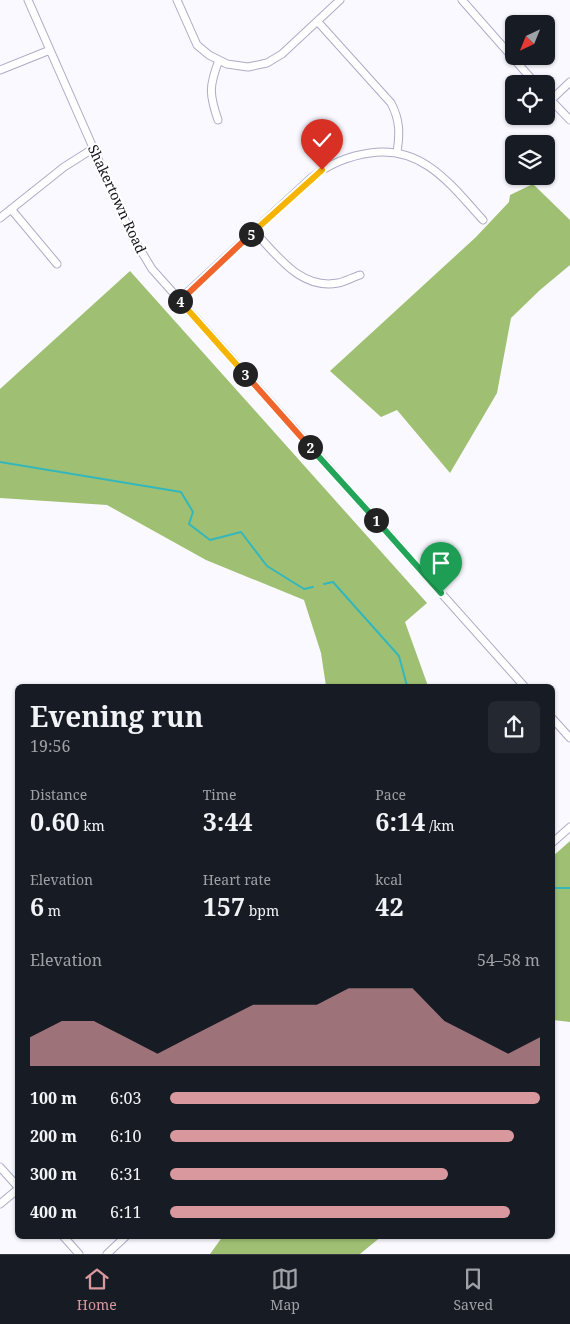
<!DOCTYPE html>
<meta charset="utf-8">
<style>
body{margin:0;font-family:"Noto Serif",serif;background:#242831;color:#f1f3f6;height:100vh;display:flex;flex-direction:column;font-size:19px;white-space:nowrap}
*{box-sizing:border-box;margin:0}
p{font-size:16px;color:#9ea1a6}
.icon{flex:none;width:28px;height:28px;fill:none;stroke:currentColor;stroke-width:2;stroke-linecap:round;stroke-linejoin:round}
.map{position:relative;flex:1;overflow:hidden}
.drawer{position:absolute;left:15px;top:684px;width:540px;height:555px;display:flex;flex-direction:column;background:#171b24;border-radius:8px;box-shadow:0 1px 4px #0004}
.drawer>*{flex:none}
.needle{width:32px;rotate:223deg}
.fabs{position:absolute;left:505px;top:15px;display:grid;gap:10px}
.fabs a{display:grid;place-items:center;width:50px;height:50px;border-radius:8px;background:#171b24;box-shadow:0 1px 4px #0004;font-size:25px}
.pin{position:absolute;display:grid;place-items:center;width:42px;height:42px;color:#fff;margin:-51px -21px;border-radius:50% 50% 50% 0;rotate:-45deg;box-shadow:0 0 5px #0007}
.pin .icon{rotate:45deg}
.km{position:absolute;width:25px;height:25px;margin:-12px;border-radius:50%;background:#222;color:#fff;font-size:14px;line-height:25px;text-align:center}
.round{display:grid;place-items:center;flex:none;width:52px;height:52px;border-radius:8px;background:#242831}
.overview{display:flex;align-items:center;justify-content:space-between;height:85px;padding:0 15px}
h1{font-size:28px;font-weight:700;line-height:38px}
.stats{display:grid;grid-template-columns:repeat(3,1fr);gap:8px;height:85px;padding:5px 15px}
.stats div{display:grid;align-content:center}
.stats b{font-size:25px;font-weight:700}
.stats small{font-size:14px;font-weight:400}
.stats p{font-size:14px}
.chart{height:140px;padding:10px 15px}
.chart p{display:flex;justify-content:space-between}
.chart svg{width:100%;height:90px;margin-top:5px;fill:#d8989e;opacity:.7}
ul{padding:0 15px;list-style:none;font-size:16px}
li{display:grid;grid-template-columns:80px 60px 1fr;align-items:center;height:38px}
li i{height:12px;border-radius:6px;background:#d8989e}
.tabs{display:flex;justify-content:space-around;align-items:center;height:70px;border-top:1px solid #363941;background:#171b24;font-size:14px;color:#9ea1a6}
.tabs a{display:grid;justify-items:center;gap:2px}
.tabs .on{color:#d8989e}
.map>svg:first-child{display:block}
.forest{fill:#9fc073}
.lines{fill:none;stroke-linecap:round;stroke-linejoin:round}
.stream{stroke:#33b7bd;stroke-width:2}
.minor-casing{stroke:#aeabc8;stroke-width:9}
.minor{stroke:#fff;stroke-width:7}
.split-1-casing{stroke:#fff;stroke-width:10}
.split-2-casing{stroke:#fff;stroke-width:10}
.split-3-casing{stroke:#fff;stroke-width:10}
.split-4-casing{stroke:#fff;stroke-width:10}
.split-5-casing{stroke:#fff;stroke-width:10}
.split-6-casing{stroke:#fff;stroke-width:10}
.split-1{stroke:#22a559;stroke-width:6}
.split-2{stroke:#22a559;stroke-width:6}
.split-3{stroke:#f0652b;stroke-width:6}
.split-4{stroke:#f5b400;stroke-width:6}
.split-5{stroke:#f0652b;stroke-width:6}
.split-6{stroke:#f5b400;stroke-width:6}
.labels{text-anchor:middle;stroke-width:4;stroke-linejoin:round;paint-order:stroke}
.street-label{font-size:14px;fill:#16151f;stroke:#fff}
</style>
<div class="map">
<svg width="570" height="1254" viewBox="0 0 570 1254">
<rect width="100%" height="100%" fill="#f9f9ff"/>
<path class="forest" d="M533,184L570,220V265L540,290L511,318L497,393L450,473L397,410L381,417L330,371L476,237L509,202L510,195Z
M130,271L427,603L405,622L428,686H326L321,653L304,600L206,560L107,505L0,498V389Z
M570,841V1022L553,1020L552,857Z
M223,1236H382L360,1254H210Z"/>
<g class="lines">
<path class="stream" d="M0,462L181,492L193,512L189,524L210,540L241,532L267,566L304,589L313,587
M324,584L333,582L399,656L407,686
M552,888H570"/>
<g class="minor-casing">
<path id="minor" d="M28,0L132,236L152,269L524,686
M177,0L197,45L209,55L227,64L248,67L267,63L282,54L340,0
M462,0L536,84
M318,22L391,103C400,120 400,134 397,152
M0,70L50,50
M546,95L570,120
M551,100L570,82
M218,120C209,94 209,86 219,60
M11,209L57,264
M0,218L64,167L94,148
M254,231C277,255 300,290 338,283C345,282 353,277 360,275
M179,300L311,178C329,164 348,156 370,153C423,145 451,185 483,220
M552,718L570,738
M552,843L570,827
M0,1167L18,1187
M0,1204L18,1189
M63,1236L79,1254
M107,1254L126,1236"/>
</g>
<use href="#minor" class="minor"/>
</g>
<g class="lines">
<g class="split-1-casing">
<path id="split-1" d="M376,520L441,593"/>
</g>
<g class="split-2-casing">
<path id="split-2" d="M310,447L376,520"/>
</g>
<g class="split-3-casing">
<path id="split-3" d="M245,374L310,447"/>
</g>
<g class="split-4-casing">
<path id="split-4" d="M180,301L245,374"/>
</g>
<g class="split-5-casing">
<path id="split-5" d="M180,301L251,234"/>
</g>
<g class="split-6-casing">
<path id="split-6" d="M251,234L322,170"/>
</g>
<use href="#split-1" class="split-1"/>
<use href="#split-2" class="split-2"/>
<use href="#split-3" class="split-3"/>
<use href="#split-4" class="split-4"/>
<use href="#split-5" class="split-5"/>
<use href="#split-6" class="split-6"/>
</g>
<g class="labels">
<g class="street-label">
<text transform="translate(117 199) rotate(65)" y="5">Shakertown Road</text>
</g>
</g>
</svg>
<div class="fabs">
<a><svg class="needle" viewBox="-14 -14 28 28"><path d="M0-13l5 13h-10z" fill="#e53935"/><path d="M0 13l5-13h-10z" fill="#9ea1a6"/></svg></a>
<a><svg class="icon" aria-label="locate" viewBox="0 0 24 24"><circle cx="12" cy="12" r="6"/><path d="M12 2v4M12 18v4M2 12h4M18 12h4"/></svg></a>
<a><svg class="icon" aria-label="layers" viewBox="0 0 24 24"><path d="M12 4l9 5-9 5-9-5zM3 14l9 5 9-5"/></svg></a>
</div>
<div class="pin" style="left:441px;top:593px;background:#1e9e55"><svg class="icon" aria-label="arrive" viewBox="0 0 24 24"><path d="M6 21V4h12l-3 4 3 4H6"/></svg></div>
<div class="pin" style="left:322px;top:170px;background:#d93025"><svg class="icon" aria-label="check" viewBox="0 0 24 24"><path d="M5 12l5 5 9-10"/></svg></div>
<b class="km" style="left:376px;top:520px">1</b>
<b class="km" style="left:310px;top:447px">2</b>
<b class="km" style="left:245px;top:374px">3</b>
<b class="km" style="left:180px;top:301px">4</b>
<b class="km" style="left:251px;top:234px">5</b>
<section class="drawer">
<div class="overview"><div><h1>Evening run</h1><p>19:56</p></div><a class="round"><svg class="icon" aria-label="share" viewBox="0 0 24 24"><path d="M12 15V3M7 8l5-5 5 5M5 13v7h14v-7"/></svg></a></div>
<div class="stats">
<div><p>Distance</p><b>0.60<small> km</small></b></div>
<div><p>Time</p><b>3:44</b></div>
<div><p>Pace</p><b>6:14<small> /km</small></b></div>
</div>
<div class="stats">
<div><p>Elevation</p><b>6<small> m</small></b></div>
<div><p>Heart rate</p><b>157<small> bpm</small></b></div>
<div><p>kcal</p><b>42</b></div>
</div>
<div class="chart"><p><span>Elevation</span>54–58 m</p>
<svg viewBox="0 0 160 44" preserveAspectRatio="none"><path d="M0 44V30L10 22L20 22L30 30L40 38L50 30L60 22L70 14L80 14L90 14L100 6L110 6L120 6L130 22L140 30L150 38L160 30V44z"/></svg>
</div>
<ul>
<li><b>100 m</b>6:03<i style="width:100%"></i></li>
<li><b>200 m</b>6:10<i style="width:93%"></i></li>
<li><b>300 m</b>6:31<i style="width:75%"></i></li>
<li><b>400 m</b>6:11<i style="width:92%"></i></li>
</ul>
</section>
</div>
<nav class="tabs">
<a class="on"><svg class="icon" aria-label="home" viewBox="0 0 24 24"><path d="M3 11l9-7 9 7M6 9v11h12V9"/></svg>Home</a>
<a><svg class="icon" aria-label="map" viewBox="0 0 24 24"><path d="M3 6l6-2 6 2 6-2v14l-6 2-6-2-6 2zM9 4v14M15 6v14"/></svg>Map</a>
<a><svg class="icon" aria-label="saved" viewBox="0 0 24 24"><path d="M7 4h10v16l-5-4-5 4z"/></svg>Saved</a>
</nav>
